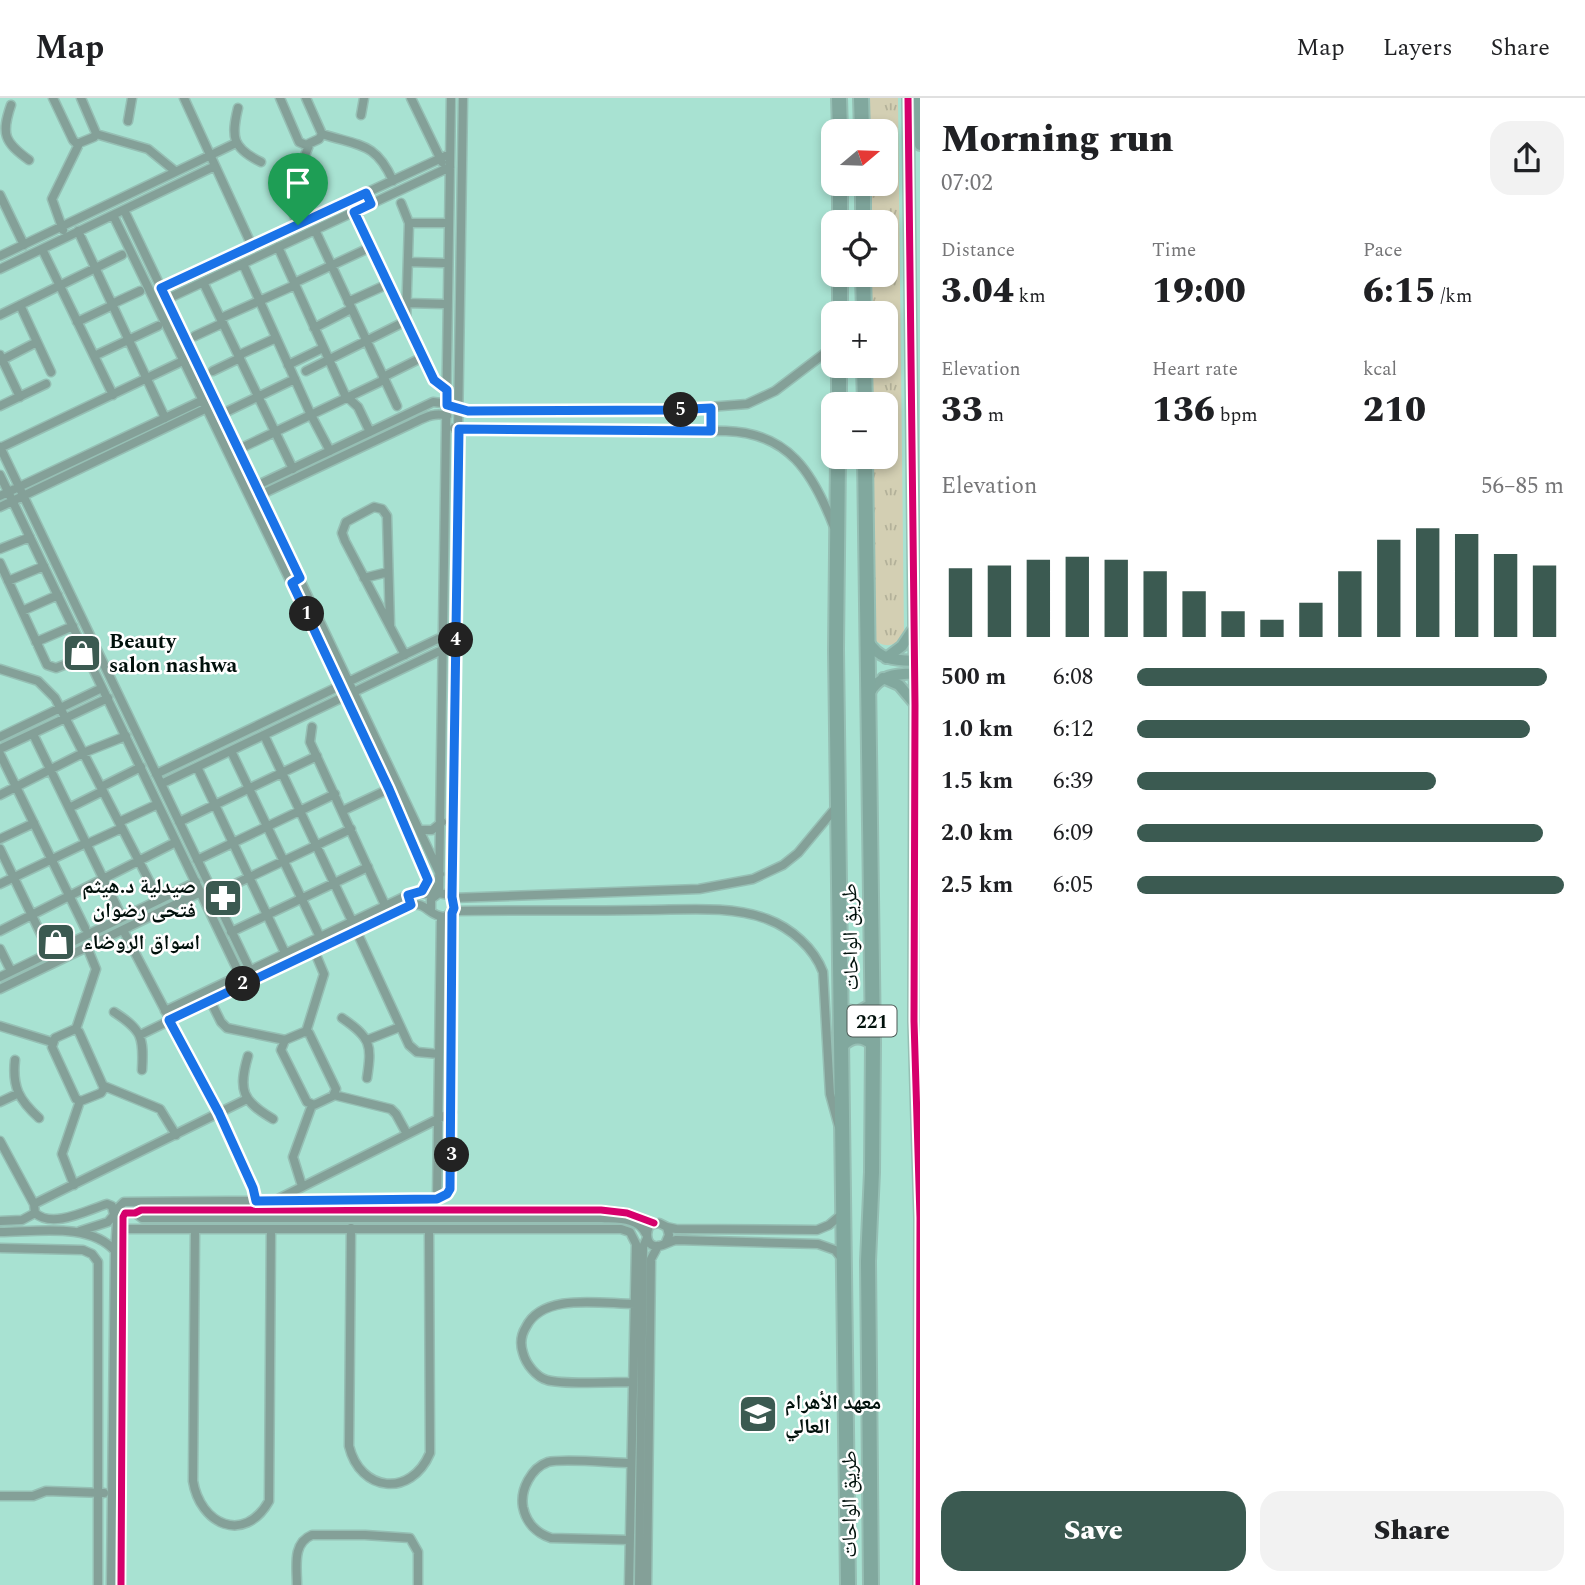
<!DOCTYPE html>
<meta charset="utf-8">
<style>
body{margin:0;font-family:Spectral,"Noto Naskh Arabic",serif;background:#f2f2f2;color:#202124;height:100vh;display:flex;flex-direction:column;font-size:26px;white-space:nowrap}
*{box-sizing:border-box;margin:0}
p{font-size:23px;color:#757577}
.icon{flex:none;width:38px;height:38px;fill:none;stroke:currentColor;stroke-width:2;stroke-linecap:round;stroke-linejoin:round}
.map{position:relative;flex:1;overflow:hidden}
.panel{display:flex;flex-direction:column;background:#fff;width:665px}
.panel>*{flex:none}
.needle{width:46px;rotate:71deg}
.buttons{position:absolute;left:821px;top:21px;display:grid;gap:14px}
.buttons a{display:grid;place-items:center;width:77px;height:77px;border-radius:14px;background:#fff;box-shadow:0 4px 10px #0003;font-size:35px}
.pin{position:absolute;display:grid;place-items:center;width:60px;height:60px;color:#fff;margin:-72px -30px;border-radius:50% 50% 50% 0;rotate:-45deg;box-shadow:0 0 7px #0007}
.pin .icon{rotate:45deg}
.km{position:absolute;width:35px;height:35px;margin:-18px;border-radius:50%;background:#222;color:#fff;font-size:19px;line-height:35px;text-align:center}
.round{display:grid;place-items:center;flex:none;width:74px;height:74px;border-radius:21px;background:#f2f2f2}
.overview{display:flex;align-items:center;justify-content:space-between;height:119px;padding:0 21px}
h1{font-size:38px;font-weight:800;line-height:52px}
.figures{display:grid;grid-template-columns:repeat(3,1fr);gap:10px;height:119px;padding:7px 21px}
.figures div{display:grid;align-content:center}
.figures b{font-size:35px;font-weight:800}
.figures small{font-size:19px;font-weight:400}
.figures p{font-size:19px}
.chart{height:196px;padding:14px 21px}
.chart p{display:flex;justify-content:space-between}
.chart svg{width:100%;height:126px;margin-top:7px;stroke:#3b5a51;stroke-width:6}
.action{display:flex;gap:14px;margin-top:auto;padding:14px 21px}
.action a{flex:1;height:80px;border-radius:21px;background:#3b5a51;color:#fff;font-size:28px;font-weight:800;line-height:80px;text-align:center}
.action a+a{background:#f2f2f2;color:#202124}
ul{padding:0 21px;list-style:none;font-size:23px}
li{display:grid;grid-template-columns:112px 84px 1fr;align-items:center;height:52px}
li i{height:18px;border-radius:9px;background:#3b5a51}
header{display:flex;align-items:center;gap:42px;box-sizing:border-box;height:98px;padding:0 35px;background:#fff;border-bottom:2px solid #e0e0e0}
header strong{font-size:33px}
nav{display:flex;gap:38px;margin-inline-start:auto;font-size:24px}
main{display:flex;flex:1;min-height:0}
.map>svg:first-child{display:block}
.grass{fill:url(#grass-tufts)}
.lines{fill:none;stroke-linecap:round;stroke-linejoin:round}
.street-casing{stroke:#96bfb4;stroke-width:11}
.secondary-casing{stroke:#96bfb4;stroke-width:14}
.highway-casing{stroke:#96bfb4;stroke-width:18}
.street{stroke:#84a098;stroke-width:8}
.secondary{stroke:#82a89e;stroke-width:10}
.highway{stroke:#81a89e;stroke-width:14}
.cycleway-casing{stroke:#fff;stroke-width:11}
.cycleway{stroke:#d6006c;stroke-width:7}
.route-casing{stroke:#fff;stroke-width:14}
.route{stroke:#1a73e8;stroke-width:9}
.labels{text-anchor:middle;stroke-width:5;stroke-linejoin:round;paint-order:stroke}
.shield{fill:#fff;stroke:#4c5854;stroke-width:2}
.shield-label{font-size:19px;font-weight:bold;fill:#00100b}
.poi-label{font-size:21px;font-weight:bold;fill:#00100b;stroke:#fff;text-anchor:start}
.street-label{font-size:21px;fill:#00100b;stroke:#fff}
</style>
<header>
<strong>Map</strong>
<nav><a>Map</a><a>Layers</a><a>Share</a></nav>
</header>
<main>
<div class="map">
<svg width="920" height="1487" viewBox="0 0 920 1487">
<defs>
<pattern id="grass-tufts" width="24" height="20" patternUnits="userSpaceOnUse" patternTransform="scale(1.75)"><rect width="24" height="20" fill="#d3cfb3"/><path d="M3 7l-1-3M5 7V3M7 7l1-3M15 17l-1-3M17 17v-4M19 17l1-3" fill="none" stroke="#b3b199"/></pattern>
</defs>
<rect width="100%" height="100%" fill="#a8e2d2"/>
<path class="grass" d="M865,0H898L904,537C895,550 882,551 871,538L869,359H886V306H868V268H886V215H867V177H886V124H866V86H886V33H865Z"/>
<g class="lines">
<g class="street-casing">
<path id="street" d="M53,0L73,42L77,46L94,39L96,35L81,0
M184,0L252,148
M280,0L299,44L306,47L319,41L322,36L306,0
M411,0L442,64
M11,7C1,36 4,44 29,62
M238,10C231,39 232,50 261,64
M361,17L364,0
M128,23L132,0
M96,36L148,51L175,73
M322,36C359,48 376,44 393,83
M0,97L24,147
M124,112L440,776
M354,114L434,282L447,292
M113,117L346,598L436,797
M409,125H449
M298,127L289,105V97L310,45
M63,132L52,101L79,46
M315,132L397,308
M78,133L165,320
M278,149L345,297L358,309L370,334
M42,151L113,297
M0,158L236,45
M408,164L444,165
M243,166L311,317L330,353
M0,171L215,68
M203,184L293,371
M294,185L371,149
M161,190L450,56
M167,201L450,69
M348,204L388,186
M406,205L444,206
M112,206L140,193
M20,207L51,274
M0,217L122,157
M221,220L295,187
M77,224L113,207
M314,230L351,211
M195,238L223,225
M0,257L20,299
M239,257L276,240
M94,258L158,228
M0,263L37,244
M288,267L323,250
M213,273L240,260
M306,273L406,223L409,125L401,105
M383,279L423,259
M0,308L46,286
M226,314L295,281
M454,330L726,333C789,335 813,375 834,429
M711,333V310
M0,349L250,872
M0,350L187,261
M235,353L384,282
M0,377L240,877
M256,388L433,304L442,305L468,313L671,312L747,306L775,293L833,249
M260,397L411,326C422,321 435,313 447,318
M0,398L203,302
M0,409L207,310
M0,451L30,439
M0,465L47,567L56,570L87,558
M364,480L388,474
M8,483L44,468
M22,513L58,497
M390,528L387,418L382,411L374,409L346,424L342,435L345,443L405,557
M36,544L73,528
M0,571L38,583L55,600L159,802
M312,629L310,644L385,807
M33,636L120,815
M264,637L352,823
M0,639L102,590
M0,651L108,600
M231,653L320,839
M0,656L85,830
M197,669L287,859
M156,676L444,538
M161,686L444,551
M101,689L141,669
M0,697L83,655L126,638
M69,710L103,693
M342,713L389,691
M119,724L158,706
M179,724L317,658
M420,732H432L442,724
M0,741L34,725
M87,746L122,730
M0,751L50,855
M197,762L335,696
M0,786L86,745
M439,795L451,0
M214,796L351,731
M451,799L463,0
M452,800L699,791L753,781L783,767L798,755L838,707
M453,813C517,812 581,813 645,812C684,812 730,807 767,821C791,830 814,850 823,874L830,996L839,1029
M123,832L219,1015L253,1090L256,1103
M356,832L409,947L417,954L439,956
M0,833L176,744
M231,834L368,769
M0,851L11,873
M0,879L196,784
M0,891L201,794
M210,902L221,924L227,930L285,942
M165,913L408,797L418,795L435,797
M114,914C142,932 144,939 142,972
M342,920C371,940 372,946 367,980
M0,928L52,944
M75,931L79,934L104,990L101,995L81,1003L76,1001L52,949L55,940Z
M76,931L96,871L87,849
M304,934L309,935L336,991L333,998L314,1007L307,1004L281,952L285,942Z
M306,934L324,876L314,852
M140,937L404,809C427,800 426,818 445,819L453,813L454,803L449,797L439,795L431,801V812
M367,942L400,929
M248,958C238,992 242,1003 273,1021
M15,962C12,989 19,1002 39,1020
M104,988L160,1011L176,1037
M334,997L391,1011L396,1016L407,1036
M0,1004L17,996
M0,1043L34,1106L35,1115C53,1131 87,1112 107,1106L112,1108L114,1117L108,1124L80,1133
M74,1087L62,1056L80,1003
M302,1088L293,1059L312,1007
M437,1101L441,820
M276,1102L452,1014
M34,1106L247,1001
M135,1115L142,1120H602C619,1121 638,1119 646,1136
M0,1123L22,1122L35,1115
M667,1129L676,1131L817,1132L829,1127L842,1116
M351,1130L349,1348C360,1394 411,1400 430,1355L429,1131
M123,1131H621L630,1134L636,1146L629,1487
M195,1131L193,1383C200,1426 244,1447 269,1403L271,1131
M0,1134C36,1134 90,1124 115,1153L111,1487
M666,1144L669,1137L667,1129L659,1125L650,1127C645,1135 646,1150 659,1148C665,1147 670,1143 676,1142L818,1146L835,1152L843,1162
M0,1150L83,1152L92,1156L98,1164V1487
M115,1153L118,1110L124,1104L437,1101L447,1096L451,1086L452,815
M633,1284C615,1284 561,1287 547,1282C536,1279 526,1266 523,1255C520,1246 521,1237 526,1229C543,1194 602,1206 635,1206
M0,1398H33L46,1393L104,1395
M630,1442L551,1440C536,1435 526,1424 523,1409C520,1392 531,1370 548,1364C563,1360 613,1365 631,1365
M121,1487L123,1119L125,1115H135L141,1112H601L627,1115L654,1125
M297,1487C297,1469 292,1445 312,1437H365L410,1440L418,1454V1487
M639,1487L643,1149L647,1140
M647,1487L651,1161L658,1148"/>
</g>
<g class="secondary-casing">
<path id="secondary" d="M908,0L915,607L914,923L920,1120L919,1487
M919,0L920,47
M868,543C880,564 898,562 920,563
M886,560L902,548L912,533
M883,580L899,587L915,606
M869,596C879,575 899,576 920,575"/>
</g>
<g class="highway-casing">
<path id="highway" d="M839,0L840,33
M861,0L862,33
M863,86V124
M840,124V86
M840,177V215
M863,177L864,215
M864,268L865,306
M839,306V268
M838,359L836,552L848,1487
M865,359L873,945L872,1074L868,1163L871,1487
M842,913L858,916L872,908
M842,946C852,936 863,936 873,945"/>
</g>
<use href="#street" class="street"/>
<use href="#secondary" class="secondary"/>
<use href="#highway" class="highway"/>
<g class="cycleway-casing">
<path id="cycleway" d="M908,0L915,607L914,923L920,1120L919,1487
M121,1487L123,1119L125,1115H135L141,1112H601L627,1115L654,1125"/>
</g>
<use href="#cycleway" class="cycleway"/>
</g>
<g class="lines">
<g class="route-casing">
<path id="route" d="M366,95L371,106L354,114L434,282L447,292V307L468,313L671,312L711,310V333L459,331L452,799L454,810L452,815L450,1091L447,1096L437,1101L256,1103L253,1090L219,1015L169,922L411,807L408,797L422,793L428,782L389,691L292,485L300,480L161,190Z"/>
</g>
<use href="#route" class="route"/>
</g>
<defs>
<g id="shop-square" transform="scale(2.0125)"><rect x="-9" y="-9" width="18" height="18" rx="4" fill="#3b5a51" stroke="#fff"/><path d="M-5-2.5h2.3a2.7 3.5 0 0 1 5.4 0H5L5.5 6h-11ZM-1.5-2.5h3a1.5 2.3 0 0 0-3 0Z" fill="#fff"/></g>
<g id="pharmacy-square" transform="scale(2.0125)"><rect x="-9" y="-9" width="18" height="18" rx="4" fill="#3b5a51" stroke="#fff"/><path d="M-2-6h4v4h4v4h-4v4h-4v-4h-4v-4h4Z" fill="#fff"/></g>
<g id="university-square" transform="scale(2.0125)"><rect x="-9" y="-9" width="18" height="18" rx="4" fill="#3b5a51" stroke="#fff"/><path d="M0-5L7-2L0 1L-7-2ZM-4 1L0 2.5L4 1V4Q0 6-4 4Z" fill="#fff"/></g>
</defs>
<g fill-rule="evenodd">
<use href="#shop-square" x="82" y="555"/>
<use href="#pharmacy-square" x="223" y="800"/>
<use href="#shop-square" x="56" y="844"/>
<use href="#university-square" x="758" y="1316"/>
</g>
<g class="labels">
<rect class="shield" x="847.5" y="907.5" width="49" height="31" rx="5"/>
<g class="shield-label">
<text x="872" y="930">221</text>
</g>
<g class="poi-label">
<text x="109" y="550">Beauty<tspan x="109" dy="24">salon nashwa</tspan></text>
<text x="196" y="795" text-anchor="end">صيدلية د.هيثم<tspan x="196" dy="24">فتحى رضوان</tspan></text>
<text x="83" y="851">اسواق الروضاء</text>
<text x="785" y="1311">معهد الأهرام<tspan x="785" dy="24">العالي</tspan></text>
</g>
<g class="street-label">
<text transform="translate(850 839) rotate(-91)" y="7">طريق الواحات</text>
<text transform="translate(849 1406) rotate(-90)" y="7">طريق الواحات</text>
</g>
</g>
</svg>
<div class="buttons">
<a><svg class="needle" viewBox="-14 -14 28 28"><path d="M0-13l5 13h-10z" fill="#e53935"/><path d="M0 13l5-13h-10z" fill="#757577"/></svg></a>
<a><svg class="icon" aria-label="locate" viewBox="0 0 24 24"><circle cx="12" cy="12" r="6"/><path d="M12 2v4M12 18v4M2 12h4M18 12h4"/></svg></a>
<a>+</a>
<a>−</a>
</div>
<div class="pin" style="left:298px;top:127px;background:#1e9e55"><svg class="icon" aria-label="arrive" viewBox="0 0 24 24"><path d="M6 21V4h12l-3 4 3 4H6"/></svg></div>
<b class="km" style="left:307px;top:516px">1</b>
<b class="km" style="left:243px;top:886px">2</b>
<b class="km" style="left:452px;top:1057px">3</b>
<b class="km" style="left:456px;top:542px">4</b>
<b class="km" style="left:681px;top:312px">5</b>
</div>
<section class="panel">
<div class="overview"><div><h1>Morning run</h1><p>07:02</p></div><a class="round"><svg class="icon" aria-label="share" viewBox="0 0 24 24"><path d="M12 15V3M7 8l5-5 5 5M5 13v7h14v-7"/></svg></a></div>
<div class="figures">
<div><p>Distance</p><b>3.04<small> km</small></b></div>
<div><p>Time</p><b>19:00</b></div>
<div><p>Pace</p><b>6:15<small> /km</small></b></div>
</div>
<div class="figures">
<div><p>Elevation</p><b>33<small> m</small></b></div>
<div><p>Heart rate</p><b>136<small> bpm</small></b></div>
<div><p>kcal</p><b>210</b></div>
</div>
<div class="chart"><p><span>Elevation</span>56–85 m</p>
<svg viewBox="0 0 160 44" preserveAspectRatio="none"><path d="M5 44V20M15 44V19M25 44V17M35 44V16M45 44V17M55 44V21M65 44V28M75 44V35M85 44V38M95 44V32M105 44V21M115 44V10M125 44V6M135 44V8M145 44V15M155 44V19"/></svg>
</div>
<ul>
<li><b>500 m</b>6:08<i style="width:96%"></i></li>
<li><b>1.0 km</b>6:12<i style="width:92%"></i></li>
<li><b>1.5 km</b>6:39<i style="width:70%"></i></li>
<li><b>2.0 km</b>6:09<i style="width:95%"></i></li>
<li><b>2.5 km</b>6:05<i style="width:100%"></i></li>
</ul>
<div class="action"><a>Save</a><a>Share</a></div>
</section>
</main>
